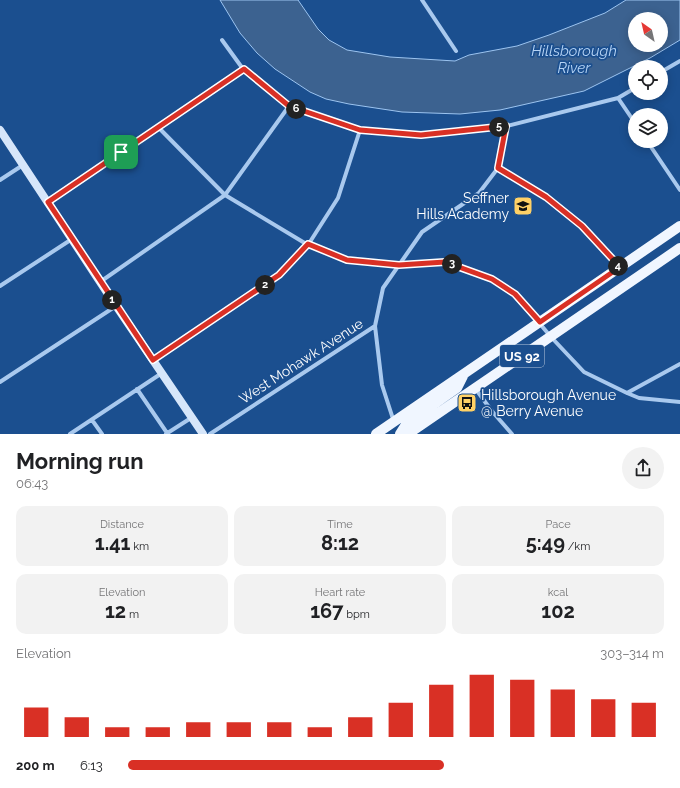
<!DOCTYPE html>
<meta charset="utf-8">
<style>
body{margin:0;font-family:Raleway,sans-serif;background:#f2f2f2;color:#202124;height:100vh;display:flex;flex-direction:column;font-size:15px;white-space:nowrap}
*{box-sizing:border-box;margin:0}
p{font-size:13px;color:#757577}
.icon{flex:none;width:22px;height:22px;fill:none;stroke:currentColor;stroke-width:2;stroke-linecap:round;stroke-linejoin:round}
.map{position:relative;height:434px;overflow:hidden}
.panel{display:flex;flex-direction:column;background:#fff;flex:1}
.panel>*{flex:none}
.needle{width:26px;rotate:326deg}
.buttons{position:absolute;left:628px;top:12px;display:grid;gap:8px}
.buttons a{display:grid;place-items:center;width:40px;height:40px;border-radius:50%;background:#fff;box-shadow:0 2px 10px #0003;font-size:20px}
.pin{position:absolute;display:grid;place-items:center;width:34px;height:34px;color:#fff;margin:-17px;border-radius:8px;box-shadow:0 2px 6px #0006}
.km{position:absolute;width:20px;height:20px;margin:-10px;border-radius:50%;background:#222;color:#fff;font-size:11px;line-height:20px;text-align:center}
.round{display:grid;place-items:center;flex:none;width:42px;height:42px;border-radius:21px;background:#f2f2f2}
.overview{display:flex;align-items:center;justify-content:space-between;height:68px;padding:0 16px}
h1{font-size:22px;font-weight:700;line-height:30px}
.figures{display:grid;grid-template-columns:repeat(3,1fr);gap:6px;height:68px;padding:4px 16px}
.figures div{display:grid;align-content:center;border-radius:10px;background:#f2f2f2;text-align:center}
.figures b{font-size:20px;font-weight:700}
.figures small{font-size:11px;font-weight:400}
.figures p{font-size:11px}
.chart{height:112px;padding:8px 16px}
.chart p{display:flex;justify-content:space-between}
.chart svg{width:100%;height:72px;margin-top:4px;stroke:#d93025;stroke-width:6}
ul{padding:0 16px;list-style:none;font-size:13px}
li{display:grid;grid-template-columns:64px 48px 1fr;align-items:center;height:30px}
li i{height:10px;border-radius:5px;background:#d93025}
.map>svg:first-child{display:block}
.water{fill:#3c6290;stroke:#9cc4f0;fill-rule:evenodd}
.lines{fill:none;stroke-linecap:round;stroke-linejoin:round}
.street{stroke:#a9c9ee;stroke-width:4}
.secondary{stroke:#d6e6fa;stroke-width:8}
.primary{stroke:#f0f6ff;stroke-width:10}
.route-casing{stroke:#fff;stroke-width:8}
.route{stroke:#d93025;stroke-width:5}
.labels{text-anchor:middle;stroke-width:3.5;stroke-linejoin:round;paint-order:stroke}
.shield{fill:#1b4f8f;stroke:#bbcadd;stroke-width:1}
.shield-label{font-size:13px;font-weight:bold;fill:#fff}
.poi-label{font-size:14px;fill:#fff;stroke:#1b4f8f;text-anchor:end}
.street-label{font-size:14px;fill:#fff;stroke:#1b4f8f}
.water-label{font-size:15px;font-style:italic;fill:#b5d3f5;stroke:#1b4f8f}
</style>
<div class="map">
<svg width="680" height="434" viewBox="0 0 680 434">
<rect width="100%" height="100%" fill="#1b4f8f"/>
<path class="water" d="M220,0H298L318,29L329,40L347,50L390,57L455,61L469,55L517,46L549,35L605,13L626,0H680V40L650,58L584,91L500,110L460,114L402,112L349,104L326,99L310,92L275,69L257,53L240,33ZM635,19H661V45H635Z"/>
<g class="lines">
<path class="street" d="M422,0L456,51
M222,40L243,69L289,106L360,130L421,135L507,126L618,98L635,88
M661,72L680,61
M618,98L635,123
M158,127L225,195L308,245L347,260L399,265L445,262L492,279L515,294L551,337L584,372L627,393L639,398L680,402
M647,141L680,190
M498,168L546,197L582,225L619,267
M0,180L23,165
M48,202L243,69
M100,282L225,195L289,106
M0,286L72,239
M375,326L382,385L394,422
M153,360L279,275L308,245L338,198L360,130
M0,382L116,306
M475,388L491,410L512,434
M137,389L167,433
M627,393L680,364
M92,420L102,434
M70,434L162,373
M166,434L191,418
M210,434L375,326L383,288L422,232L479,193L498,168L507,126"/>
<path class="secondary" d="M0,130L106,291L203,434"/>
<path class="primary" d="M376,434L680,226
M400,434L407,423L457,388L463,376
M408,434L680,248"/>
</g>
<g class="lines">
<g class="route-casing">
<path id="route" d="M244,69L289,106L360,130L421,135L506,126L498,168L546,197L582,226L620,267L540,322L515,294L492,279L445,262L399,265L347,260L308,244L279,275L153,360L48,202Z"/>
</g>
<use href="#route" class="route"/>
</g>
<defs>
<g id="school-square" transform="scale(1)"><rect x="-9" y="-9" width="18" height="18" rx="4" fill="#ffd166" stroke="#1b4f8f"/><path d="M0-5L7-2L0 1L-7-2ZM-4 1L0 2.5L4 1V4Q0 6-4 4Z" fill="#111"/></g>
<g id="bus-square" transform="scale(1)"><rect x="-9" y="-9" width="18" height="18" rx="4" fill="#ffd166" stroke="#1b4f8f"/><path d="M-5-6H5V4H4V6H2V4H-2V6H-4V4H-5ZM-3.5-4V0h7V-4ZM-3.5 1.2v1.5H-2V1.2ZM2 1.2v1.5H3.5V1.2Z" fill="#111"/></g>
</defs>
<g fill-rule="evenodd">
<use href="#school-square" x="523" y="206"/>
<use href="#bus-square" x="467" y="403"/>
</g>
<g class="labels">
<rect class="shield" x="500" y="345" width="44" height="22" rx="3"/>
<g class="shield-label">
<text x="522" y="361">US 92</text>
</g>
<g class="poi-label">
<text x="509" y="203">Seffner<tspan x="509" dy="16">Hills Academy</tspan></text>
<text x="481" y="400" text-anchor="start">Hillsborough Avenue<tspan x="481" dy="16">@ Berry Avenue</tspan></text>
</g>
<g class="street-label">
<text transform="translate(301 361) rotate(-33)" y="5">West Mohawk Avenue</text>
</g>
<g class="water-label">
<text x="574" y="56">Hillsborough<tspan x="574" dy="17">River</tspan></text>
</g>
</g>
</svg>
<div class="buttons">
<a><svg class="needle" viewBox="-14 -14 28 28"><path d="M0-13l5 13h-10z" fill="#e53935"/><path d="M0 13l5-13h-10z" fill="#757577"/></svg></a>
<a><svg class="icon" aria-label="locate" viewBox="0 0 24 24"><circle cx="12" cy="12" r="6"/><path d="M12 2v4M12 18v4M2 12h4M18 12h4"/></svg></a>
<a><svg class="icon" aria-label="layers" viewBox="0 0 24 24"><path d="M12 4l9 5-9 5-9-5zM3 14l9 5 9-5"/></svg></a>
</div>
<div class="pin" style="left:121px;top:152px;background:#1e9e55"><svg class="icon" aria-label="arrive" viewBox="0 0 24 24"><path d="M6 21V4h12l-3 4 3 4H6"/></svg></div>
<b class="km" style="left:112px;top:300px">1</b>
<b class="km" style="left:265px;top:285px">2</b>
<b class="km" style="left:452px;top:264px">3</b>
<b class="km" style="left:618px;top:266px">4</b>
<b class="km" style="left:499px;top:127px">5</b>
<b class="km" style="left:296px;top:109px">6</b>
</div>
<section class="panel">
<div class="overview"><div><h1>Morning run</h1><p>06:43</p></div><a class="round"><svg class="icon" aria-label="share" viewBox="0 0 24 24"><path d="M12 15V3M7 8l5-5 5 5M5 13v7h14v-7"/></svg></a></div>
<div class="figures">
<div><p>Distance</p><b>1.41<small> km</small></b></div>
<div><p>Time</p><b>8:12</b></div>
<div><p>Pace</p><b>5:49<small> /km</small></b></div>
</div>
<div class="figures">
<div><p>Elevation</p><b>12<small> m</small></b></div>
<div><p>Heart rate</p><b>167<small> bpm</small></b></div>
<div><p>kcal</p><b>102</b></div>
</div>
<div class="chart"><p><span>Elevation</span>303–314 m</p>
<svg viewBox="0 0 160 44" preserveAspectRatio="none"><path d="M5 44V26M15 44V32M25 44V38M35 44V38M45 44V35M55 44V35M65 44V35M75 44V38M85 44V32M95 44V23M105 44V12M115 44V6M125 44V9M135 44V15M145 44V21M155 44V23"/></svg>
</div>
<ul>
<li><b>200 m</b>6:13<i style="width:59%"></i></li>
</ul>
</section>
